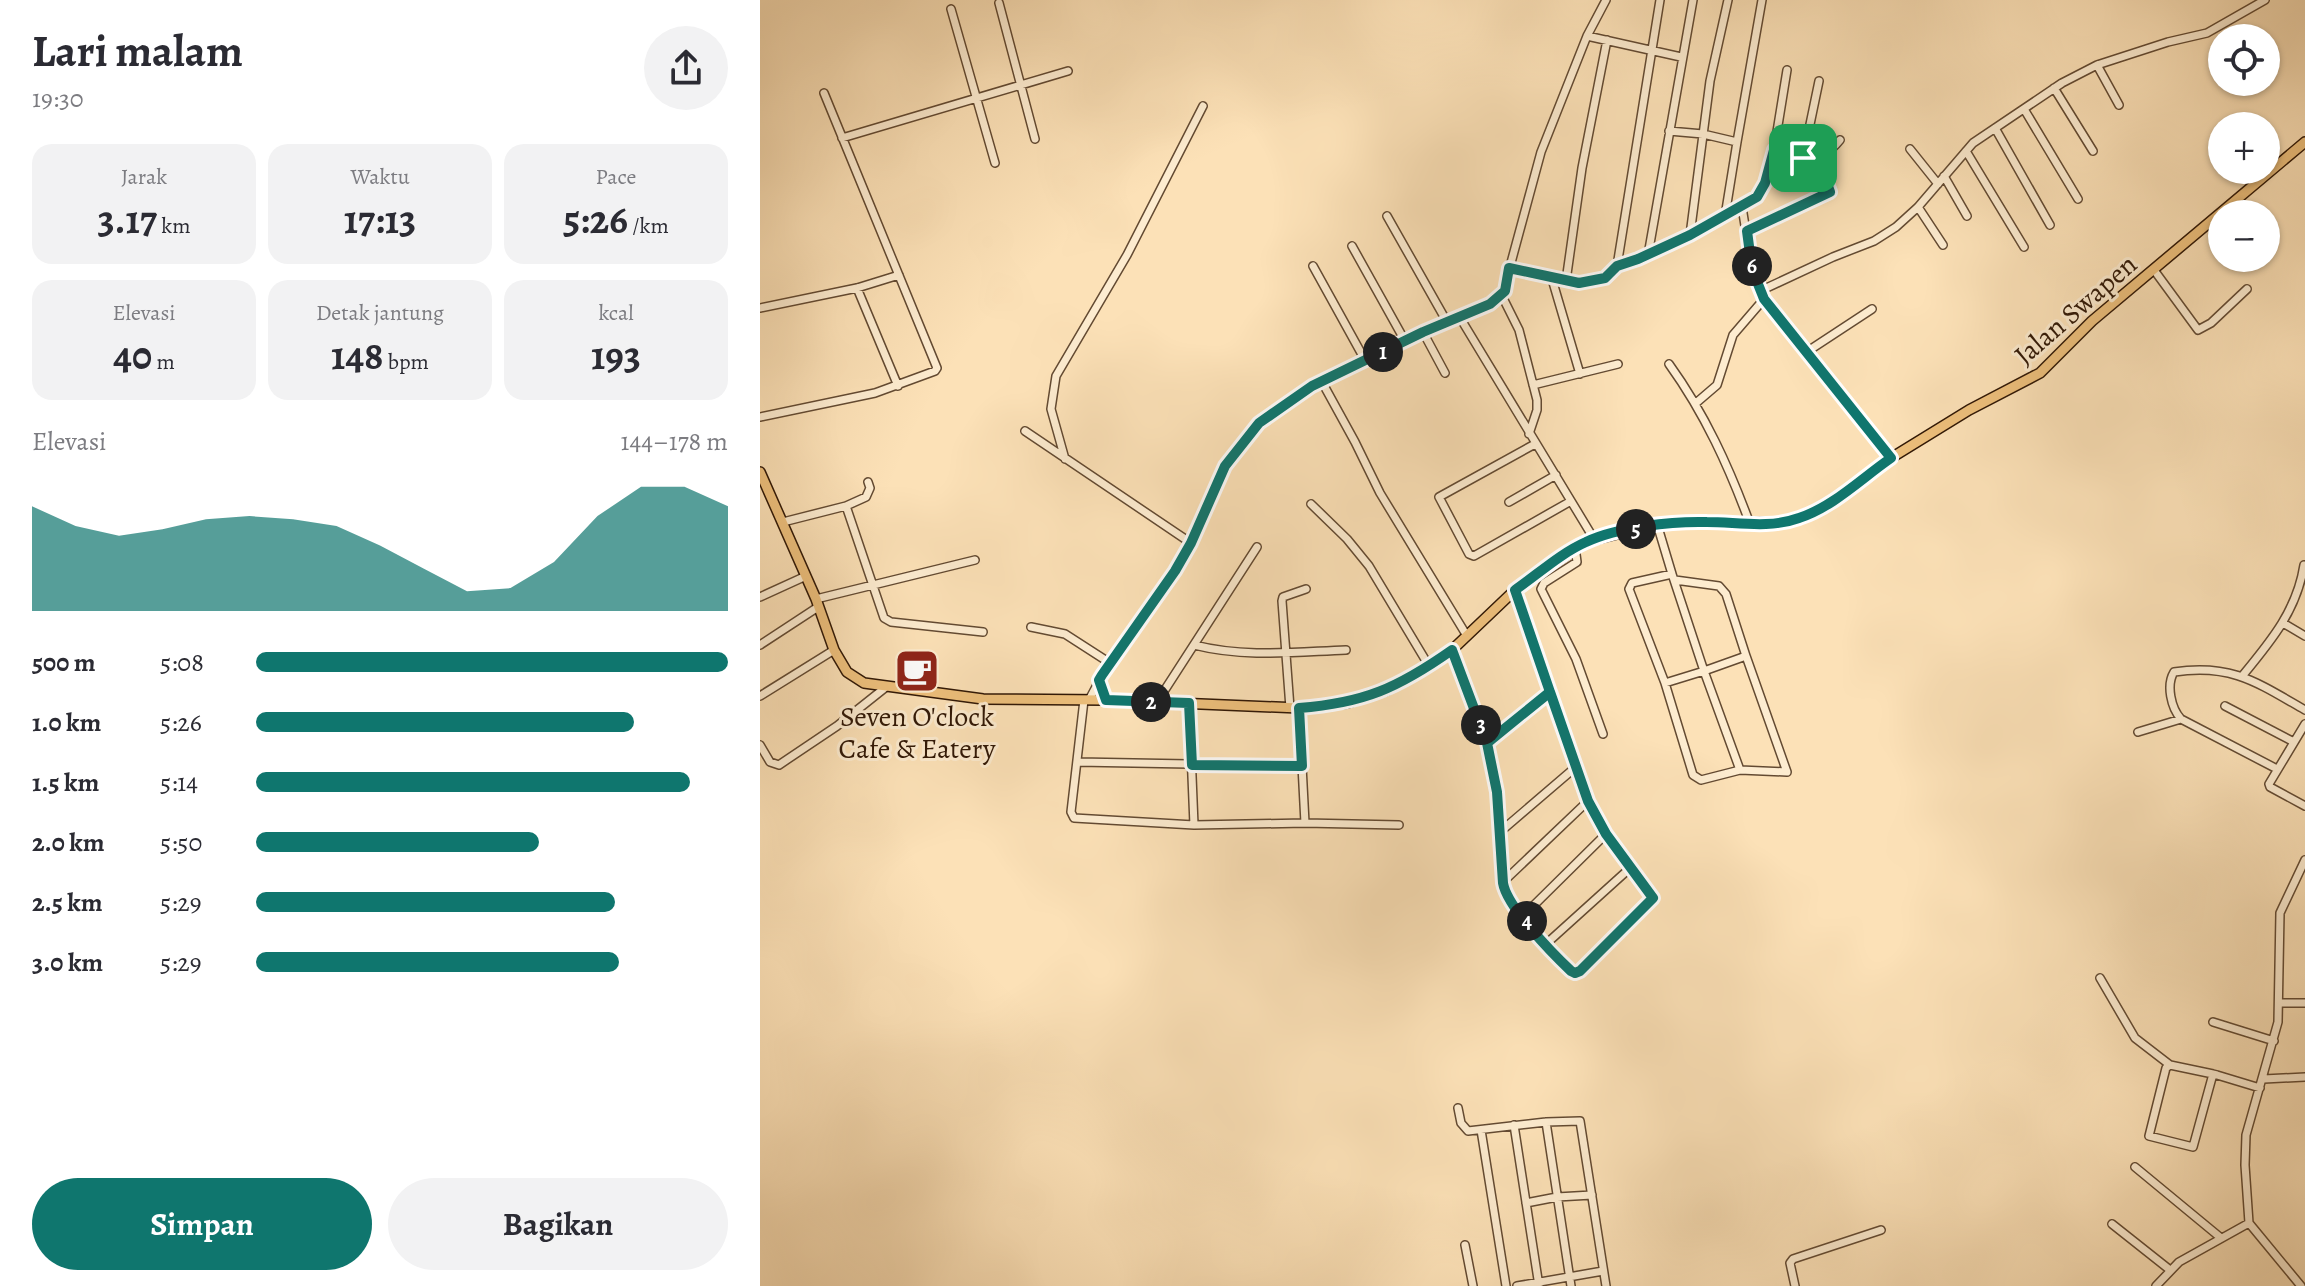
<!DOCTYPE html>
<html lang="id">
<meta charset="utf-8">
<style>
body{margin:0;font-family:Alegreya,serif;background:#f2f2f3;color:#2b2b33;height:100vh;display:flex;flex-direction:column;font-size:30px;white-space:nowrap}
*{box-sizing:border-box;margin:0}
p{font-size:26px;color:#7c7c81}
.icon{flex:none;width:44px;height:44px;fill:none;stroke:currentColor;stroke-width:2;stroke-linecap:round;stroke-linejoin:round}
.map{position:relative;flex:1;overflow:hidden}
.details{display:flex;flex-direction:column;background:#fff;width:760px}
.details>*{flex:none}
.fabs{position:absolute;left:1448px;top:24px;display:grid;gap:16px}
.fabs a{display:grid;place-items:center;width:72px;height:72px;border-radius:50%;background:#fff;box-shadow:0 2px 6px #0004;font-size:40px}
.pin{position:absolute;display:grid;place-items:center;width:68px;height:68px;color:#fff;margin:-34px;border-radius:16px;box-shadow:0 4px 12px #0006}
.km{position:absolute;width:40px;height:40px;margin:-20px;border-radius:50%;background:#222;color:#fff;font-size:22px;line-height:40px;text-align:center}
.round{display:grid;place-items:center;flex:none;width:84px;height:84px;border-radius:42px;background:#f2f2f3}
.summary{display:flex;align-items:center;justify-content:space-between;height:136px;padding:0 32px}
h1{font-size:44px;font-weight:700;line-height:60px}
.stats{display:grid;grid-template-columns:repeat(3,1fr);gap:12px;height:136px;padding:8px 32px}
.stats div{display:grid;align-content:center;border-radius:20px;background:#f2f2f3;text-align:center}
.stats b{font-size:40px;font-weight:700}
.stats small{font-size:22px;font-weight:400}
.stats p{font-size:22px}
.chart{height:224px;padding:16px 32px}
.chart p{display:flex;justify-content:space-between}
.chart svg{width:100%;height:144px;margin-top:8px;fill:#0f766e;opacity:.7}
.primary-button{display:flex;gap:16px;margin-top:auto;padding:16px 32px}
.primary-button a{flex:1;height:92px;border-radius:48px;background:#0f766e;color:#fff;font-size:32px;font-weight:700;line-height:92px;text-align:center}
.primary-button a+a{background:#f2f2f3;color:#2b2b33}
ul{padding:0 32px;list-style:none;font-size:26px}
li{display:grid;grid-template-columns:128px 96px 1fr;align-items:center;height:60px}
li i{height:20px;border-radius:10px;background:#0f766e}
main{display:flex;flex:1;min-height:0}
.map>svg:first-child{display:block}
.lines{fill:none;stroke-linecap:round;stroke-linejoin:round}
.minor-casing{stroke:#634a32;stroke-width:10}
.major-casing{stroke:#301705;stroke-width:12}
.minor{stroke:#fdecd0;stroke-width:7}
.major{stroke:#eec07c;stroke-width:9}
.route-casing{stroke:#fff;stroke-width:16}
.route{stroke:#0f766e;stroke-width:10}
.labels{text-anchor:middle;stroke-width:6;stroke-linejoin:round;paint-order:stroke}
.street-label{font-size:28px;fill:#301705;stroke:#fdecd0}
.poi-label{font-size:28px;fill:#301705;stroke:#fdecd0}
</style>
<main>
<section class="details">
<div class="summary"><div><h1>Lari malam</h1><p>19:30</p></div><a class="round"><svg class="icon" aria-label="share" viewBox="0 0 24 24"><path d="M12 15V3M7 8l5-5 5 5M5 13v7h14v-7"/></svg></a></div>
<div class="stats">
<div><p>Jarak</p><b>3.17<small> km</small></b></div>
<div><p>Waktu</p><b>17:13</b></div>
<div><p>Pace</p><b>5:26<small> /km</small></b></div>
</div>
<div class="stats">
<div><p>Elevasi</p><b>40<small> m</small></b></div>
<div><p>Detak jantung</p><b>148<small> bpm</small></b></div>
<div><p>kcal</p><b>193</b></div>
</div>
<div class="chart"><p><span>Elevasi</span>144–178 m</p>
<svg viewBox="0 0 160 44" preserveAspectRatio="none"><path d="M0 44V12L10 18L20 21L30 19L40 16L50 15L60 16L70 18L80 24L90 31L100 38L110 37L120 29L130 15L140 6L150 6L160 12V44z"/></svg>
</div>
<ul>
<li><b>500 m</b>5:08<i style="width:100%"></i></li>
<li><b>1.0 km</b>5:26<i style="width:80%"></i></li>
<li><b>1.5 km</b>5:14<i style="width:92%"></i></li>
<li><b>2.0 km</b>5:50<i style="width:60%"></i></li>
<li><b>2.5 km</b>5:29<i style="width:76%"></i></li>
<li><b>3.0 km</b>5:29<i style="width:77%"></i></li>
</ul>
<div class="primary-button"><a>Simpan</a><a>Bagikan</a></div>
</section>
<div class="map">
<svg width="1545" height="1286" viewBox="0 0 1545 1286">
<rect width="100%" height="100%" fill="#fce1b7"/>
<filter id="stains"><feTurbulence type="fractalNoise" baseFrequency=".0025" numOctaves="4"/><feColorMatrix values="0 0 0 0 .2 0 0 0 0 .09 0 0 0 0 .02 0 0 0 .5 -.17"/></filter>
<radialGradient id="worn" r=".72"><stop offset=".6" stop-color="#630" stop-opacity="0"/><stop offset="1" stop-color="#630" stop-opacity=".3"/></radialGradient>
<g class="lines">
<g class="minor-casing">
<path id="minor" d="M239,3L275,139
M191,9L235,163
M827,36L921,57
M1337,65L1359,105
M1294,88L1333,151
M1264,109L1318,199
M1235,128L1290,225
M909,131L943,134L977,142L965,216
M82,138L308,71
M977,142L1002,0
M1150,149L1178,184
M1014,150L1027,70
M1206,151L1264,247
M1043,158L1059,81
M1184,176L1207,216
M982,207L992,269L1004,299L1131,458
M1158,207L1183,245
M627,216L687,322
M987,231L1067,195L1070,188L1058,158
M930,235L950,81L968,0
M592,246L645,341
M888,255L933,0
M553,266L605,360
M857,266L900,0
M749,268L819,283L845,278L857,266L878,259L930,235L997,197L1005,183L1014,150C1041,160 1060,165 1080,140
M1394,270L1438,330L1451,323L1487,289
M792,279L820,374
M806,281L822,168L847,40
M97,288L138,386
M1000,291L1073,257L1114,241L1136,227L1158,207L1213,143L1302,83L1337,65L1408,42L1447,33L1505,0
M742,296L759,330L777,400V410L769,434
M0,308L97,288L139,275
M699,316L834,539
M663,332L685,373
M1045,353L1112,309
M909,364C945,414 969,467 990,524
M562,382L595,442L620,493L707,636
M773,385L858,364
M936,403L957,385L973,335L1004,299
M0,417L115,393L175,371L177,368L64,93
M265,431L431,543
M775,444L679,497L709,554L714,556L811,501
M305,459L291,409L296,376L367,255L443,106
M749,502L796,475
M551,504L587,539L609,566L669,666
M86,506L124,618L131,622L223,632
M23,522L86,506L106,497L110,488L108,482
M897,524L912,574
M815,547L817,562L784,583L781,589L816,659L843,734
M0,597L46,576
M56,599L215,560
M1523,623L1545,636
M271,627L305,634L350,663
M0,645L58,607
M434,645C486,658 534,652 586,650
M692,650L709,689L733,766L745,893L753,907L806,967L817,973L893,898L846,834L828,801L755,590
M1483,675C1511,641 1537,610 1544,565
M339,680L346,700
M905,683L944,671L912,574L872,583L869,589L905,683L933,775L941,780L980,770L944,671L986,656L966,594L959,586L915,580
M0,696L74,650
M324,700L311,812L314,818L434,825L545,823L639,825
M329,700L345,670L415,571L431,543L465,466L499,423L552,386L663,332L730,304L742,296L781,152L827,36L846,0
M397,702L497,547
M429,703L434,825
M1465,706L1534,742
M530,708L522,601L523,597L546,589
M539,708L545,823
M1421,719C1411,708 1406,685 1414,672C1471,663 1498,683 1545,710
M1545,724L1509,784L1510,787L1545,806
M1378,732L1421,719L1517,769
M727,743L790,692
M0,745L10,762L19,765L77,726L126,687
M318,762L542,766
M980,770L1027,772L986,656
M740,832L817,766
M743,882L828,801
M763,916L846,834
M786,944L869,869
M1340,978L1375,1038L1410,1065
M1519,1003H1545
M1453,1022L1514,1041
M1453,1074L1433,1147L1389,1136L1406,1068L1410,1065L1453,1074L1457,1075L1500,1088
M1504,1079L1545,1077
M698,1108L701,1123L708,1131L786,1122L820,1121L846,1286
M786,1122L811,1286
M754,1125L779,1286
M721,1130L746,1286
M1375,1167L1461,1238
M766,1203L797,1197L832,1195
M1489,1223L1485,1165L1486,1135L1518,1022L1520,913L1545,860
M1352,1224L1410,1270
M705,1245L713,1286
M757,1286L843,1271
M1035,1286L1030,1263L1033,1259L1121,1230
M1396,1286L1419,1262L1489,1223L1541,1286"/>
</g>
<g class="major-casing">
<path id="major" d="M0,472L56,599L74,650L87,672L104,683L223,699L346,700L539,708L587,703L627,690L669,666L692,650L755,590L825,542L897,524L947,522L1020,523L1037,519L1066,505L1131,458L1209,410L1280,373L1332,321L1545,142"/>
</g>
<use href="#minor" class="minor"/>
<use href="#major" class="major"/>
</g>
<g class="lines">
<g class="route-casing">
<path id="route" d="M1043,158L1014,150L1005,183L997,197L930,235L878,259L857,266L845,278L819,283L749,268L745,291L730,304L663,332L552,386L499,423L465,466L431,543L415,571L342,675L339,680L346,700L429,703L432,765L542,766L539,708C604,703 638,688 692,650L727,743L790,692L828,801L846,834L893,898L820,971L815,973L811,971C792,953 747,907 743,883L737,792L727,743L790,692L755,590C778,574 801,553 826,542C858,527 912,521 947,522C977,522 1009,529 1039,518C1073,507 1102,478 1131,458L1004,299L992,269L987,231L1070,192L1058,158H1043"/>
</g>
<use href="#route" class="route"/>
</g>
<defs>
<g id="cafe-square" transform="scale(2.3)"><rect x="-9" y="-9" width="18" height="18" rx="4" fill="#8f2418" stroke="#fdecd0"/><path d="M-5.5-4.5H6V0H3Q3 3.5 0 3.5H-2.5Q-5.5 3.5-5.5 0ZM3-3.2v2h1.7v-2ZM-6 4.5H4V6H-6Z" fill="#fff"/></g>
</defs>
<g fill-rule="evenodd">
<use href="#cafe-square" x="157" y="671"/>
</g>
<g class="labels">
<g class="street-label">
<text transform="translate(1315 309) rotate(-41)" y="10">Jalan Swapen</text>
</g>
<g class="poi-label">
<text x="157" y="726">Seven O'clock<tspan x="157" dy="32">Cafe &amp; Eatery</tspan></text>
</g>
</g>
<rect width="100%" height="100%" filter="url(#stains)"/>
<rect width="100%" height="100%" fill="url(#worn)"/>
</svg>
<div class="fabs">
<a><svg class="icon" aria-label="locate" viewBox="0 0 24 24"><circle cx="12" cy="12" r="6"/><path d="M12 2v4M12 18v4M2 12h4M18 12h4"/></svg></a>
<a>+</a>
<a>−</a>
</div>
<div class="pin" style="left:1043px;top:158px;background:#1e9e55"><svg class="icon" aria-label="arrive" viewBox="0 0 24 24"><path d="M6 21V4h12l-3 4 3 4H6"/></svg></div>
<b class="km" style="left:623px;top:352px">1</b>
<b class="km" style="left:391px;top:702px">2</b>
<b class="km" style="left:721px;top:725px">3</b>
<b class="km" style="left:767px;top:921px">4</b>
<b class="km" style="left:876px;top:529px">5</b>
<b class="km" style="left:992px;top:266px">6</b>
</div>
</main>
